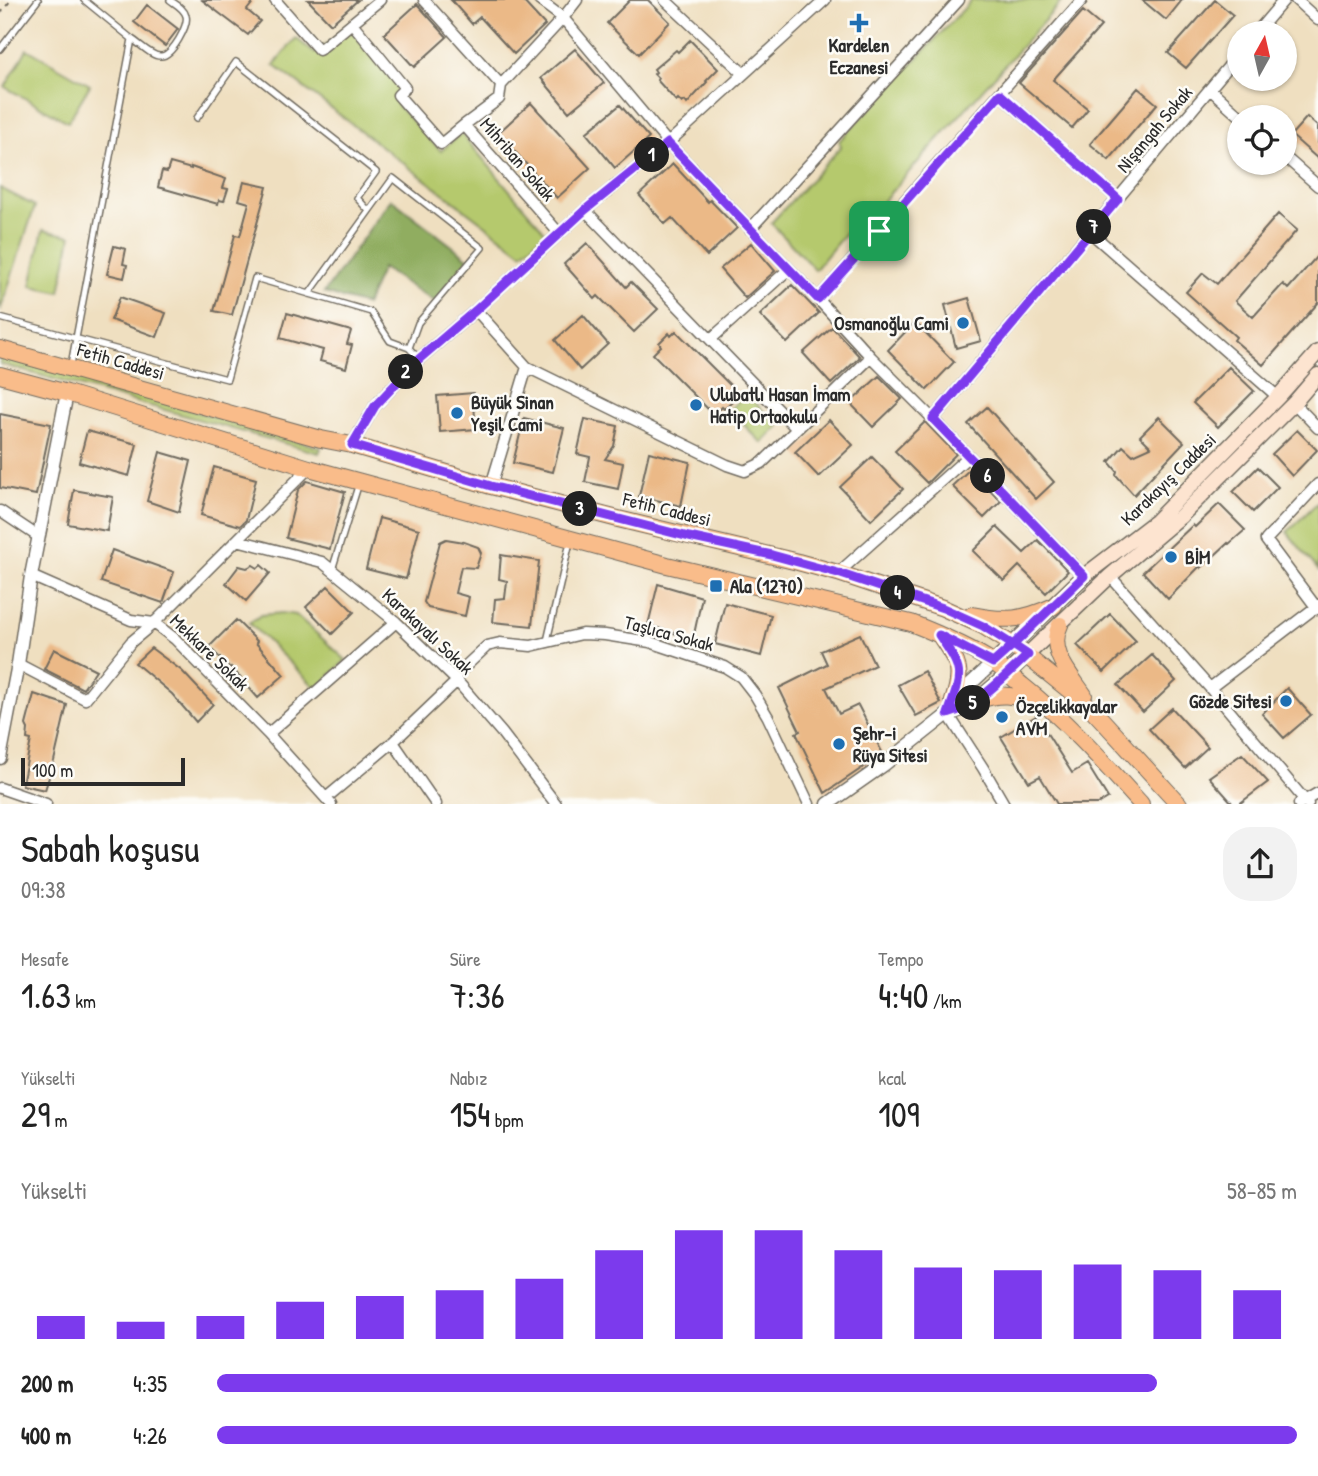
<!DOCTYPE html>
<html lang="tr">
<meta charset="utf-8">
<style>
body{margin:0;font-family:"Patrick Hand",sans-serif;background:#f2f2f2;color:#222;height:100vh;display:flex;flex-direction:column;font-size:26px;white-space:nowrap}
*{box-sizing:border-box;margin:0}
p{font-size:23px;color:#767676}
.icon{flex:none;width:38px;height:38px;fill:none;stroke:currentColor;stroke-width:2;stroke-linecap:round;stroke-linejoin:round}
.map{position:relative;height:804px;overflow:hidden}
.panel{display:flex;flex-direction:column;background:#fff;flex:1}
.panel>*{flex:none}
.needle{width:46px;rotate:8deg}
.controls{position:absolute;left:1227px;top:21px;display:grid;gap:14px}
.controls a{display:grid;place-items:center;width:70px;height:70px;border-radius:50%;background:#fff;box-shadow:0 2px 5px #0004;font-size:35px}
.scale{position:absolute;left:21px;bottom:18px;width:164px;box-sizing:border-box;padding-left:7px;border:4px solid #2b2b2b;border-top:0;font-size:19px;line-height:24px;white-space:nowrap;color:#2b2b2b;-webkit-text-stroke:5px #fdfcf7;paint-order:stroke}
.pin{position:absolute;display:grid;place-items:center;width:60px;height:60px;color:#fff;margin:-30px;border-radius:14px;box-shadow:0 4px 10px #0006}
.km{position:absolute;width:35px;height:35px;margin:-18px;border-radius:50%;background:#222;color:#fff;font-size:19px;line-height:35px;text-align:center}
.round{display:grid;place-items:center;flex:none;width:74px;height:74px;border-radius:28px;background:#f2f2f2}
.headline{display:flex;align-items:center;justify-content:space-between;height:119px;padding:0 21px}
h1{font-size:38px;font-weight:600;line-height:52px}
.stats{display:grid;grid-template-columns:repeat(3,1fr);gap:10px;height:119px;padding:7px 21px}
.stats div{display:grid;align-content:center}
.stats b{font-size:35px;font-weight:600}
.stats small{font-size:19px;font-weight:400}
.stats p{font-size:19px}
.chart{height:196px;padding:14px 21px}
.chart p{display:flex;justify-content:space-between}
.chart svg{width:100%;height:126px;margin-top:7px;stroke:#7c3aed;stroke-width:6}
ul{padding:0 21px;list-style:none;font-size:23px}
li{display:grid;grid-template-columns:112px 84px 1fr;align-items:center;height:52px}
li i{height:18px;border-radius:9px;background:#7c3aed}
.map>svg:first-child{display:block}
.green{fill:#b5c96d;stroke:#707a4c;stroke-width:2}
.forest{fill:#90ad60;stroke:#5e6c46;stroke-width:2}
.building{fill:#ebb987}
.lines{fill:none;stroke-linecap:round;stroke-linejoin:round}
.service-casing{stroke:#706a5f;stroke-width:8}
.minor-casing{stroke:#706a5f;stroke-width:13}
.tertiary-casing{stroke:#706a5f;stroke-width:15}
.secondary-casing{stroke:#706a5f;stroke-width:17}
.primary-casing{stroke:#706a5f;stroke-width:18}
.path{stroke:#706a5f;stroke-width:2;stroke-dasharray:5 5;stroke-linecap:butt}
.service{stroke:#fff;stroke-width:5}
.minor{stroke:#fff;stroke-width:10}
.tertiary{stroke:#fff;stroke-width:12}
.secondary{stroke:#fde4d0;stroke-width:14}
.primary{stroke:#f9bc8a;stroke-width:16}
.route-casing{stroke:#fff;stroke-width:14}
.route{stroke:#7c3aed;stroke-width:9}
.poi-dot{fill:#1f6fb2;stroke:#fdfcf7;stroke-width:2.5}
.labels{text-anchor:middle;stroke-width:5;stroke-linejoin:round;paint-order:stroke}
.poi-label{font-size:19px;font-weight:bold;fill:#2b2b2b;stroke:#fdfcf7;text-anchor:start}
.street-label{font-size:19px;fill:#2b2b2b;stroke:#fdfcf7}
</style>
<div class="map">
<svg width="1318" height="804" viewBox="0 0 1318 804">
<rect width="100%" height="100%" fill="#fdfcf7"/>
<filter id="ink" filterUnits="userSpaceOnUse"><feTurbulence type="fractalNoise" baseFrequency=".0143" numOctaves="2"/><feDisplacementMap in="SourceGraphic" scale="14" xChannelSelector="R" yChannelSelector="G"/><feConvolveMatrix kernelMatrix="1 2 1 2 8 2 1 2 1" color-interpolation-filters="sRGB"/></filter>
<filter id="wash" filterUnits="userSpaceOnUse"><feTurbulence type="fractalNoise" baseFrequency=".00686" numOctaves="4" result="noise"/><feDisplacementMap in="SourceGraphic" scale="28" xChannelSelector="R" yChannelSelector="G"/><feGaussianBlur stdDeviation="1.57" result="paint"/><feColorMatrix in="noise" values="0 0 0 0 0 0 0 0 0 0 0 0 0 0 0 0 0 1.4 0 .05"/><feComposite in="paint" operator="in"/></filter>
<g filter="url(#wash)">
<rect width="100%" height="100%" fill="#efdfc0"/>
<path class="green" d="M972,0H1063L866,220L860,215L815,270L771,223L841,147L839,141Z
M349,28L399,85L397,105L441,151L461,133L546,233L522,253L274,65L296,38L314,53Z
M27,49L90,85L68,122L5,87Z
M0,188L35,206L0,311Z
M43,230L71,236L60,292L31,286Z
M0,355L321,448L319,453L0,364Z
M746,394L779,426L762,443L729,410Z
M1318,502V570L1287,532Z
M282,613L296,615L346,660L317,689L249,623L261,615Z"/>
<path class="forest" d="M391,199L469,259L435,302L382,268L366,305L324,293Z"/>
<g id="blocks">
<path class="building" d="M202,0H255L247,10L260,21L248,35Z
M308,0H358L331,24Z
M451,0H522L545,25L514,54L480,17L472,24Z
M630,0H648L670,22L639,54L607,23Z
M1142,0H1182L1166,20Z
M1215,0L1233,15L1186,68L1168,53Z
M417,4L447,37L414,67L384,34Z
M147,5L178,29L165,46L134,22Z
M1083,11L1101,26L1053,80L1088,109L1072,128L1019,83Z
M690,40L718,69L706,81L707,82L687,104L685,101L682,103L678,99L676,101L657,80L658,78L654,74L656,72L654,69L676,50L678,52Z
M575,49L604,83L569,112L541,78Z
M1138,88L1157,104L1109,160L1090,144Z
M531,103L590,168L557,198L498,133Z
M620,105L649,138L615,168L586,133Z
M1307,117L1318,127V159L1291,135Z
M170,163L191,169V167L226,179L223,188L228,189L224,201L219,200L218,204L158,187L162,171L167,172Z
M673,164L708,202L710,200L737,228L707,256L672,218L665,224L639,195Z
M244,182L267,187L232,315L214,311L235,235L240,236L249,203L239,200Z
M1278,214L1297,230L1235,301L1253,317L1283,284L1288,289L1318,255V303L1263,365L1234,340L1236,337L1186,292L1203,273L1217,284Z
M587,243L626,287L631,282L658,309L634,332L598,296L595,299L564,264Z
M751,243L775,271L745,298L720,269Z
M114,246L126,249L123,264L127,265L124,278L107,274Z
M792,285L819,313L787,343L760,315Z
M120,297L166,313L157,337L111,320Z
M969,298L981,341L956,348L945,305Z
M287,313L351,331L347,344L352,345L346,368L320,361L323,350L280,338Z
M583,315L608,344L580,370L555,340Z
M915,322L954,362L927,390L888,350Z
M832,327L860,357L831,384L803,353Z
M676,331L737,392L732,397L734,399L724,409L722,407L714,415L653,354L661,346L659,343L669,333L671,336Z
M1229,367L1254,391L1218,427L1193,403Z
M879,376L902,399L873,427L850,403Z
M473,393L476,429L440,432L437,396Z
M987,407L1054,482L1036,499L968,424Z
M0,414L51,424L36,495L0,488Z
M1159,417L1184,442L1134,495L1116,475L1117,471L1109,462L1123,446L1133,455L1151,447L1140,436Z
M524,418L564,428L553,472L513,463Z
M585,419L618,426L614,446L605,459L623,463L618,489L585,482L590,457L577,454Z
M829,420L853,445L819,477L795,452Z
M925,422L956,454L927,483L895,451Z
M1297,430L1317,450L1292,476L1272,454Z
M87,431L137,444L129,476L79,462Z
M160,452L191,461L179,512L147,501Z
M649,452L690,462L681,506L639,496Z
M872,457L903,489L871,520L840,487Z
M214,467L256,479L246,520L240,526L201,515Z
M1258,467L1278,487L1253,512L1233,492Z
M970,469L1001,501L984,518L952,486Z
M307,481L345,492L330,549L286,538L298,490Z
M74,490L113,497L107,531L68,524Z
M1219,504L1245,530L1229,544L1228,543L1201,568L1200,566L1168,599L1143,572L1193,525L1195,527Z
M379,518L419,529L406,579L366,569Z
M997,527L1024,553L1038,540L1068,571L1046,593L1019,566L1004,581L973,551Z
M446,539L464,542L478,547L481,553L476,568L461,567L455,593L469,597L465,616L428,608L424,602L440,542Z
M112,550L174,572L163,603L101,582Z
M501,555L539,561L532,626L493,622L495,599L505,598L507,581L499,579Z
M253,565L258,568L261,565L270,573L246,601L226,583L239,566L247,568Z
M658,584L702,597L693,639L648,625Z
M328,586L354,612L332,634L306,607Z
M725,603L771,615L761,656L715,644Z
M1110,614L1136,641L1104,672L1077,645Z
M236,620L257,641L256,643L284,675L258,698L231,667L230,668L209,647Z
M860,634L875,665L826,688L839,714L858,705L883,754L825,793L796,733L800,731L779,688L827,664L821,651Z
M151,648L182,671L213,704L196,722L172,694L135,663Z
M54,649L96,670L83,689L44,669Z
M1152,655L1176,681L1143,712L1118,685Z
M924,671L941,703L916,716L898,685Z
M1287,688L1311,715L1284,738L1262,714Z
M34,694L67,705L54,761L45,790L22,785L31,740L27,739L28,729L26,725Z
M1172,708L1208,747L1185,768L1149,729Z
M1036,716L1072,773L1087,764L1108,798L1098,804H1057L1040,776L1029,782L1001,737Z
M1242,754L1268,782L1239,804H1233L1209,777Z"/>
</g>
</g>
<g filter="url(#ink)">
<use href="#blocks" fill-opacity="0" stroke="#706a5f" stroke-width="2"/>
<g class="lines">
<g class="service-casing">
<path id="service" d="M132,39C140,44 152,57 161,56C172,56 189,25 186,16C184,8 175,4 170,0
M0,49L38,0
M197,118L236,62L376,172L357,198L369,211
M309,294L393,178L482,248L418,323L409,348
M0,318L227,379L255,278L371,312L390,341L409,348L419,359
M71,365L132,39L84,0
M332,570L359,483
M547,641L570,542"/>
</g>
<g class="minor-casing">
<path id="minor" d="M275,0L319,50L380,0
M424,0L501,85
M539,0L563,18L668,143L818,299L871,357L933,419L1084,576
M665,0L743,73
M1296,0L1318,20
M352,23L405,88L398,95L441,144L464,125L559,233
M1256,33L1284,0
M1210,89L1241,117
M1000,94L1118,199
M464,125L499,99L501,85L563,18L577,0
M1284,156L1318,186
M585,210L797,429
M750,229L959,0
M1090,232L1278,397
M818,299L1082,0
M476,310L527,367L727,465L745,471L762,463L871,357
M711,339L789,269
M1294,403L1318,428
M933,419L1239,54
M352,445L375,406L419,359L476,310L585,210L668,143L825,0
M1318,484L1266,540L1316,607L1318,605
M491,486L527,367
M0,511L39,537
M237,540L322,562L396,622L457,681L502,733L556,804
M838,573L969,456
M31,576L131,620L154,623L175,639L268,734L331,804
M1110,576L1210,688L1308,804
M18,664L85,699L131,642L154,623L309,468
M454,677L487,646L500,643L531,646L582,634L605,635L650,642L725,667L741,677L755,695L768,717L809,804
M1210,688L1316,607L1318,609
M948,714L983,768L1004,804
M268,734L396,622
M393,742L436,804
M0,788L46,804
M326,798L393,742L457,681
M1299,804L1318,793"/>
</g>
<g class="tertiary-casing">
<path id="tertiary" d="M953,700L993,663
M0,758L18,664L31,576L67,393
M828,804L885,764L948,714L961,710L975,701L1008,673"/>
</g>
<g class="secondary-casing">
<path id="secondary" d="M993,663L1084,576L1156,521L1278,397L1318,352
M1008,673L1110,576L1180,517L1294,403L1318,375"/>
</g>
<g class="primary-casing">
<path id="primary" d="M0,349L321,439L352,445L491,486L618,519L798,562L838,573L943,608L983,626L1013,645L1090,707L1179,804
M0,375L67,393L309,468L667,565L911,623C939,634 968,646 994,663C1004,670 1013,678 1023,686C1067,721 1104,763 1141,804
M972,615C1006,622 1023,620 1054,606
M1060,625C1047,651 1070,674 1084,695
M941,637C958,663 964,669 953,701
M975,701C1001,693 1011,694 1037,703"/>
</g>
<path class="path" d="M0,14L11,0"/>
<use href="#service" class="service"/>
<use href="#minor" class="minor"/>
<use href="#tertiary" class="tertiary"/>
<use href="#secondary" class="secondary"/>
<use href="#primary" class="primary"/>
</g>
</g>
<g class="lines" filter="url(#ink)">
<g class="route-casing">
<path id="route" d="M879,231L818,299L668,143L585,210L476,310L419,359L375,406L352,445L491,486L689,537L772,555L838,573L943,608L983,626L1013,645L993,663L939,635C964,672 963,672 948,714C978,706 1005,676 1028,655L1013,645L1084,576L933,419L1118,199L1000,94L879,231"/>
</g>
<use href="#route" class="route"/>
</g>
<g class="poi-dot">
<path d="M855.5 12.5h7v7h7v7h-7v7h-7v-7h-7v-7h7z"/>
<circle cx="963" cy="323" r="7"/>
<circle cx="696" cy="405" r="7"/>
<circle cx="457" cy="413" r="7"/>
<circle cx="1171" cy="557" r="7"/>
<rect x="709" y="579" width="14" height="14" rx="3.5"/>
<circle cx="1286" cy="701" r="7"/>
<circle cx="1002" cy="717" r="7"/>
<circle cx="839" cy="744" r="7"/>
</g>
<g class="labels">
<g class="poi-label">
<text x="859" y="52" text-anchor="middle">Kardelen<tspan x="859" dy="22">Eczanesi</tspan></text>
<text x="949" y="330" text-anchor="end">Osmanoğlu Cami</text>
<text x="710" y="401">Ulubatlı Hasan İmam<tspan x="710" dy="22">Hatip Ortaokulu</tspan></text>
<text x="471" y="409">Büyük Sinan<tspan x="471" dy="22">Yeşil Cami</tspan></text>
<text x="1185" y="564">BİM</text>
<text x="730" y="593">Ala (1270)</text>
<text x="1272" y="708" text-anchor="end">Gözde Sitesi</text>
<text x="1016" y="713">Özçelikkayalar<tspan x="1016" dy="22">AVM</tspan></text>
<text x="853" y="740">Şehr-i<tspan x="853" dy="22">Rüya Sitesi</tspan></text>
</g>
<g class="street-label">
<text transform="translate(1154 129) rotate(-50)" y="7">Nişangah Sokak</text>
<text transform="translate(518 159) rotate(49)" y="7">Mihriban Sokak</text>
<text transform="translate(121 361) rotate(16)" y="7">Fetih Caddesi</text>
<text transform="translate(1168 479) rotate(-44)" y="7">Karakayış Caddesi</text>
<text transform="translate(667 509) rotate(14)" y="7">Fetih Caddesi</text>
<text transform="translate(428 631) rotate(43)" y="7">Karakayalı Sokak</text>
<text transform="translate(669 633) rotate(15)" y="7">Taşlıca Sokak</text>
<text transform="translate(210 652) rotate(44)" y="7">Mekkare Sokak</text>
</g>
</g>
</svg>
<div class="controls">
<a><svg class="needle" viewBox="-14 -14 28 28"><path d="M0-13l5 13h-10z" fill="#e53935"/><path d="M0 13l5-13h-10z" fill="#767676"/></svg></a>
<a><svg class="icon" aria-label="locate" viewBox="0 0 24 24"><circle cx="12" cy="12" r="6"/><path d="M12 2v4M12 18v4M2 12h4M18 12h4"/></svg></a>
</div>
<div class="scale">100 m</div>
<div class="pin" style="left:879px;top:231px;background:#1e9e55"><svg class="icon" aria-label="arrive" viewBox="0 0 24 24"><path d="M6 21V4h12l-3 4 3 4H6"/></svg></div>
<b class="km" style="left:652px;top:155px">1</b>
<b class="km" style="left:406px;top:372px">2</b>
<b class="km" style="left:580px;top:509px">3</b>
<b class="km" style="left:898px;top:593px">4</b>
<b class="km" style="left:973px;top:703px">5</b>
<b class="km" style="left:988px;top:476px">6</b>
<b class="km" style="left:1094px;top:227px">7</b>
</div>
<section class="panel">
<div class="headline"><div><h1>Sabah koşusu</h1><p>09:38</p></div><a class="round"><svg class="icon" aria-label="share" viewBox="0 0 24 24"><path d="M12 15V3M7 8l5-5 5 5M5 13v7h14v-7"/></svg></a></div>
<div class="stats">
<div><p>Mesafe</p><b>1.63<small> km</small></b></div>
<div><p>Süre</p><b>7:36</b></div>
<div><p>Tempo</p><b>4:40<small> /km</small></b></div>
</div>
<div class="stats">
<div><p>Yükselti</p><b>29<small> m</small></b></div>
<div><p>Nabız</p><b>154<small> bpm</small></b></div>
<div><p>kcal</p><b>109</b></div>
</div>
<div class="chart"><p><span>Yükselti</span>58–85 m</p>
<svg viewBox="0 0 160 44" preserveAspectRatio="none"><path d="M5 44V36M15 44V38M25 44V36M35 44V31M45 44V29M55 44V27M65 44V23M75 44V13M85 44V6M95 44V6M105 44V13M115 44V19M125 44V20M135 44V18M145 44V20M155 44V27"/></svg>
</div>
<ul>
<li><b>200 m</b>4:35<i style="width:87%"></i></li>
<li><b>400 m</b>4:26<i style="width:100%"></i></li>
</ul>
</section>
